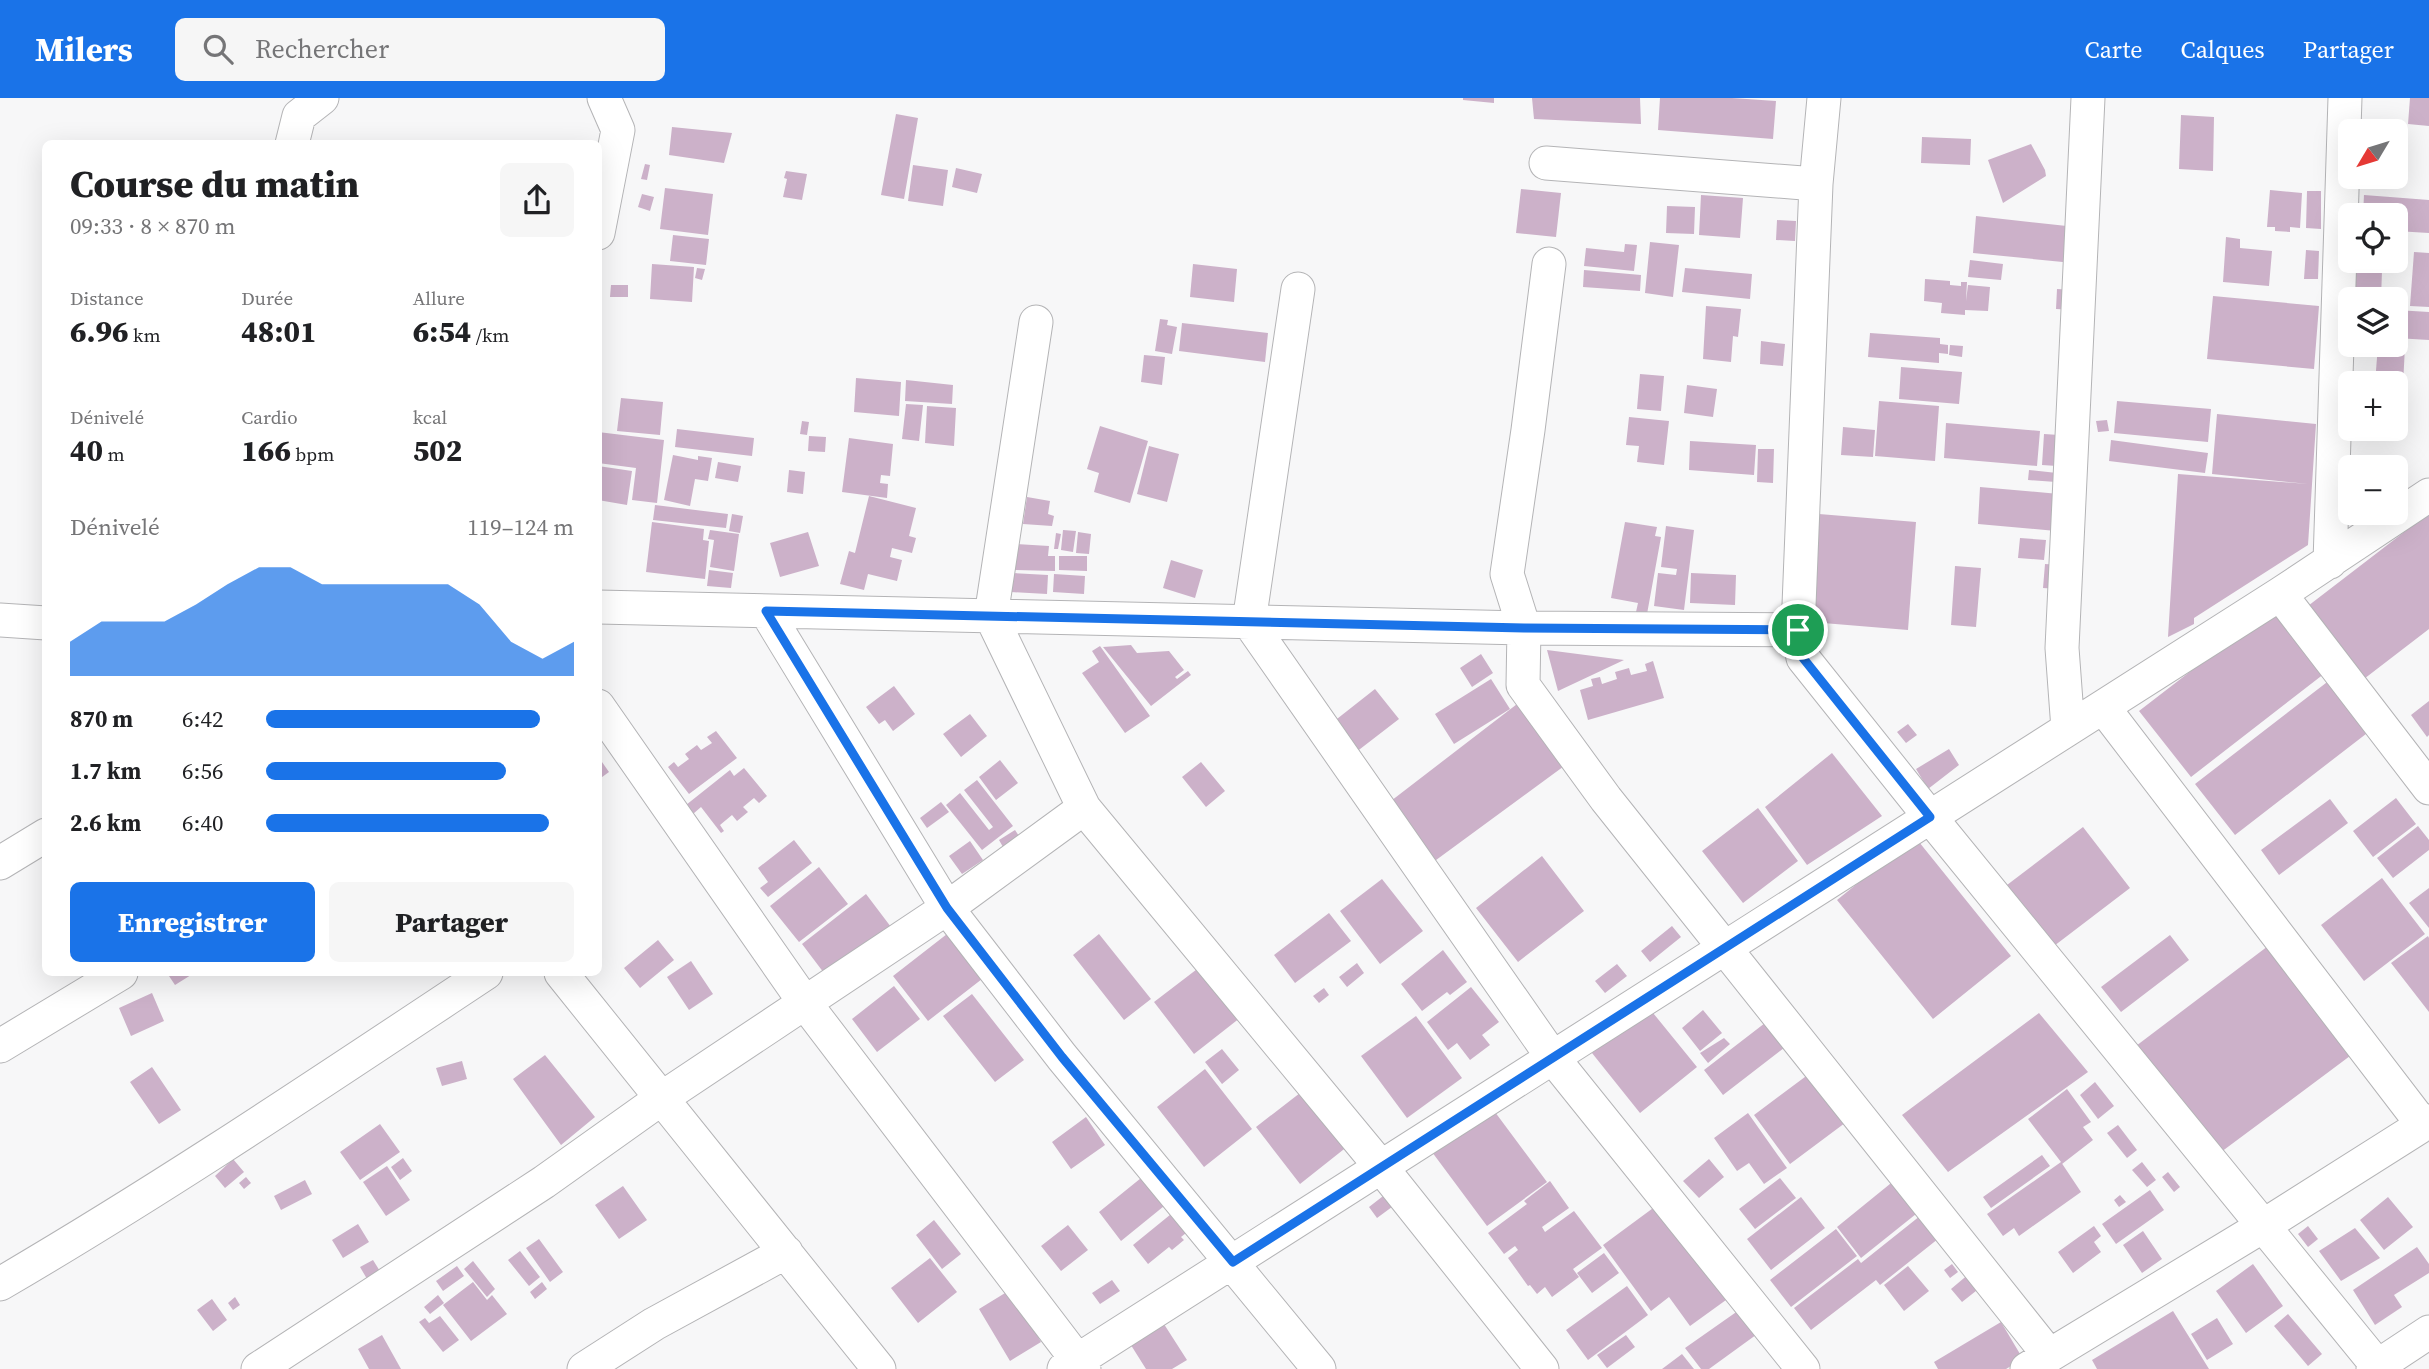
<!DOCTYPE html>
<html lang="fr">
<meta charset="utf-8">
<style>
body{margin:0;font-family:"Source Serif 4",serif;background:#f6f6f6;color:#202124;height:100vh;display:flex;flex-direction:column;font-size:26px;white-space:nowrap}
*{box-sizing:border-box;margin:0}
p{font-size:23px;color:#757577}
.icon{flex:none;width:38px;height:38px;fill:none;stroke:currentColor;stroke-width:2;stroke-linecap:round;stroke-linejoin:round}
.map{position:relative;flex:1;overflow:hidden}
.details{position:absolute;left:42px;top:42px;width:560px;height:836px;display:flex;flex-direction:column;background:#fff;border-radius:10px;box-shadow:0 7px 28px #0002}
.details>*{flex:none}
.needle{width:46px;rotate:232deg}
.fabs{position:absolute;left:2338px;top:21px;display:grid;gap:14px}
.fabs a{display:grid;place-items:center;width:70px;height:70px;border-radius:10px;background:#fff;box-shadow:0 7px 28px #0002;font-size:35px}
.pin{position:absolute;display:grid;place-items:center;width:60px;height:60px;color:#fff;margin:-30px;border:4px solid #fff;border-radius:50%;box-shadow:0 2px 7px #0007}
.round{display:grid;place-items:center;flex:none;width:74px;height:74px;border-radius:10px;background:#f6f6f6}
.summary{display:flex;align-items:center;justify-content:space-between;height:119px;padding:0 28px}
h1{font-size:38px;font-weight:800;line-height:52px}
.metrics{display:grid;grid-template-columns:repeat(3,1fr);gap:10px;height:119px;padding:7px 28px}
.metrics div{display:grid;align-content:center}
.metrics b{font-size:30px;font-weight:800}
.metrics small{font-size:19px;font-weight:400}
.metrics p{font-size:19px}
.chart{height:196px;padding:14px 28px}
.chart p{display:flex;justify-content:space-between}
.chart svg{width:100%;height:126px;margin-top:7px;fill:#1a73e8;opacity:.7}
.action{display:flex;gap:14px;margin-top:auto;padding:14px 28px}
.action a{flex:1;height:80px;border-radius:10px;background:#1a73e8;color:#fff;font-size:28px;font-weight:800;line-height:80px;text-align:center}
.action a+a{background:#f6f6f6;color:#202124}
ul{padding:0 28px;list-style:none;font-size:23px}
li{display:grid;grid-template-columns:112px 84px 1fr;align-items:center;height:52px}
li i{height:18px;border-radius:9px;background:#1a73e8}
header{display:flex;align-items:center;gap:42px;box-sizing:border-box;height:98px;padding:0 35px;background:#1a73e8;color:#fff}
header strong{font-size:33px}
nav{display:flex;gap:38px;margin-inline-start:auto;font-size:24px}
.search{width:490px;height:63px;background:#f6f6f6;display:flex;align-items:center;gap:18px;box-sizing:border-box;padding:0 24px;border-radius:10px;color:#757577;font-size:26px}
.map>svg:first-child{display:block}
.building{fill:#ccb1c9}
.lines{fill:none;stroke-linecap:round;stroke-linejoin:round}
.minor-casing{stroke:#b4b4b6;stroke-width:35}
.minor{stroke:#fff;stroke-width:33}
.route-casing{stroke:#fff;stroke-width:14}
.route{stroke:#1a73e8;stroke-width:9}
</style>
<header>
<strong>Milers</strong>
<div class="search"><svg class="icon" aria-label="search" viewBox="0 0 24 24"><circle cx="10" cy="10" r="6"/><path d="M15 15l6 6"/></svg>Rechercher</div>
<nav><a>Carte</a><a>Calques</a><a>Partager</a></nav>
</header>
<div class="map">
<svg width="2429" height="1271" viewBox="0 0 2429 1271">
<rect width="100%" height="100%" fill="#f7f7f8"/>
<path class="building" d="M1463,0H1494V5L1463,2Z
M1532,0H1640L1641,26L1534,21Z
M1660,0H1732L1776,3L1773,41L1658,32Z
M2410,0H2429V28L2408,26Z
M896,16L918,20L904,101L881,97Z
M2181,17L2214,19L2213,73L2179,71Z
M672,29L732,35L724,65L669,57Z
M1922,39L1971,41L1970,67L1921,65Z
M2031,46L2045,72L2046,78L2003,105L1988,62Z
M645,66L650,67L647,82L641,81Z
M913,67L948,72L943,108L908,103Z
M956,70L982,76L977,95L952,89Z
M786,73L807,76L802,102L783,99L787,81L784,80Z
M2361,79H2377L2376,91L2360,90Z
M665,90L713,96L708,137L660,131Z
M1521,91L1561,95L1556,139L1516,135Z
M2270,92L2302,95L2300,130L2290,129V134L2275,133V129H2267Z
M2307,93H2321V131L2306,130Z
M642,96L654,99L650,113L638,109Z
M1701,97L1743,100L1740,140L1699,137Z
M2364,97L2429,102V135L2396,133V117H2363Z
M1667,108L1695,109L1694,136L1666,135Z
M1976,118L2076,129L2073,165L1973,155Z
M1777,122L1796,123L1795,143L1776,142Z
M673,137L709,141L706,167L670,163Z
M2226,139L2240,141V150L2272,153L2269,188L2223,184Z
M1650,144L1679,147L1673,199L1645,195Z
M1625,146L1637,147L1634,173L1584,168L1586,150L1624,154Z
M2306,152L2319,153L2318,181H2304Z
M2414,154L2429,155V209L2410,208Z
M1970,162L2003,166L2001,182L1968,179Z
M652,166L694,169L692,204L650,201Z
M1193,166L1237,171L1234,204L1190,199Z
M697,170L705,171L702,182L695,180Z
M1685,170L1752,176L1750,201L1682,194Z
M1584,172L1641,177L1640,193L1583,189Z
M2355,172L2382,173L2381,201H2355Z
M1925,181L1950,183V187L1961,188V184H1967L1966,203L1968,187L1990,189L1988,213L1965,212V217L1941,215L1942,205L1924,203Z
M611,187H628V199H610Z
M2057,191L2075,192L2074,212L2056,211Z
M2213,198L2319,208L2314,271L2207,261Z
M1706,208L1741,211L1738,239L1733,238L1731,264L1703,261Z
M2396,212L2429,214V242L2396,240Z
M1160,221L1168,222L1167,227L1177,229L1172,256L1155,253Z
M1182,225L1268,235L1265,264L1179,253Z
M1870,235L1940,240V246L1948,247V256L1939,255V265L1868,259Z
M1761,243L1785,246L1783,268L1760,266Z
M1950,247L1963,248L1962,259L1949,257Z
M2378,247L2405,248L2402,307H2396V285H2375Z
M1144,257L1165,259L1162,287L1141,284Z
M1901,269L1962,274L1959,306L1899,301Z
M1640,276L1664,278L1661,313L1637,311Z
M856,280L901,284L899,318L854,314Z
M906,282L953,287L952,306L905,303Z
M1687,287L1717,291L1713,319L1684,315Z
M621,300L663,304L660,337L617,333Z
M1879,303L1939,308L1935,363L1875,358Z
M2117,303L2211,311L2208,344L2114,335Z
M906,306L923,307L919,343L902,341Z
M927,308L956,310L954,348L925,345Z
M2217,316L2316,326L2308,447L2194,520V526L2168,539L2178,376L2308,386L2212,376Z
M1629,319L1669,323L1664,367L1637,364L1639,348L1626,347Z
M2107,322L2109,333L2098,334L2096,323Z
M802,323L809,324L807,337L800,336Z
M1946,325L2040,333L2037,368L1944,360Z
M1100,328L1148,343L1130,405L1094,394L1099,375L1087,371Z
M1843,329L1875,332L1873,359L1841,357Z
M677,331L754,340L752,358L675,349Z
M598,334L664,342L657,405L632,402L636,370L598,365Z
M2044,336L2059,337L2057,368L2042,367Z
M809,338L826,339L825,354L808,353Z
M849,340L893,346L890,378L881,377L880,385L888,386L887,400L842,394Z
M2111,342L2208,355L2205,375L2109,363Z
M1690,343L1756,347L1754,377L1689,372Z
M1149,348L1179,356L1167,404L1137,396Z
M1758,351H1774L1773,385L1757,384Z
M673,357L698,362V358L712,360L708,383L695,381L690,408L664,402Z
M718,364L741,368L738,384L715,380Z
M598,368L632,373L627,407L598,402Z
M789,372L805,374L803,396L787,394Z
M2029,372L2057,375L2056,384L2028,382Z
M1980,389L2059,396L2056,433L1978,426Z
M869,398L916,410L909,438L916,440L912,455L892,450L890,459L902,462L897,483L868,476L864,492L840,486L849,453L855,455Z
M1027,399L1050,403L1048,416L1054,418L1052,428L1023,426Z
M655,407L728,416L726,430L653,422Z
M2429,415V531L2360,584L2304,511Z
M732,416L743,418L740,435L729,433Z
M1819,416L1916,424L1908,532L1811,524Z
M652,424L704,431L703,442L709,443L705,481L646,474Z
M1625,424L1657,429L1655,438L1661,439L1647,516L1636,514L1638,505L1611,500Z
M1666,428L1694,432L1684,512L1654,508L1658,475L1676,477L1677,471L1661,469Z
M710,432L739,436L734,473L710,469L714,442L708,441Z
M1063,432L1076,433L1073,454L1061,452Z
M808,434L819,468L780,479L770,445Z
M1078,434L1091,436L1089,456L1076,455Z
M1056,435L1061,436L1058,451H1054Z
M2020,440L2046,442L2044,462L2018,460Z
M1016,446L1049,448L1048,458H1055V473L1015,472Z
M1059,458H1087V473L1059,472Z
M1171,462L1203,472L1195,500L1163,490Z
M2045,466L2060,467L2058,491L2043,490Z
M1955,468L1981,470L1976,529L1951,527Z
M709,472L733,475L731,490L707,488Z
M1012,475L1048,477L1047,496L1011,494Z
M1691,475L1736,477L1735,507L1690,505Z
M1054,476L1085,478L1084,496L1053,494Z
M2278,506L2329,572L2191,679L2139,613Z
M1131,547L1137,555L1169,553L1184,572L1175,579L1177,581L1188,573L1191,577L1151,608L1103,549Z
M1100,548L1150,618L1125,635L1082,575L1099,564L1092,553Z
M1547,552L1624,562L1558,593Z
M1481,556L1493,575L1472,589L1460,570Z
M1653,563L1664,600L1588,622L1580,592L1593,588L1591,581L1600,579L1602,586L1617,581L1615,574L1629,570L1631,577L1647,573L1645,566Z
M2335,578L2375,629L2235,737L2195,686Z
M1491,581L1510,611L1454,646L1435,616Z
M894,588L915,616L893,633L885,622L879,626L866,609Z
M1375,591L1399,621L1351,658L1328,628Z
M1521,603L1571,663L1432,765L1387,706Z
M2429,603V637L2427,639L2411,617Z
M970,616L987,638L961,659L943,636Z
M1908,626L1917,637L1906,645L1897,634Z
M716,633L737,660L689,696L668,669L674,664L678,669L689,661L685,656L697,647L701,652L712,645L707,639Z
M1949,651L1959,667L1928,691L1916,671Z
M1832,655L1882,718L1807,767L1765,709Z
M1000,662L1018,685L996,702L979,679Z
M602,664L609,674L598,682V667Z
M1201,664L1225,693L1206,709L1182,679Z
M744,670L767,698L759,705L754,700L743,709L748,714L737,723L732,717L720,727L724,733L721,735L701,709L693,716L686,707L730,672L734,678Z
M977,682L1013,728L982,752L946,707L960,695L989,732L993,729L964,692Z
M2396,700L2416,726L2373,759L2353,733Z
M2330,701L2348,725L2279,777L2261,752Z
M941,704L949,714L927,730L920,720Z
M1758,710L1798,763L1743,805L1702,753Z
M2418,728L2429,742V752L2393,780L2377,760Z
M2083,729L2130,790L2054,848L2007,787Z
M1015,732L1019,738L1003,749L999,742Z
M1915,739L2011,858L1933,921L1837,802Z
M794,742L812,765L768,799L760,790L768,784L758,770Z
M970,743L983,762L962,776L949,758Z
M1542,758L1584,813L1518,864L1476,810Z
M819,769L848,806L799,844L770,808Z
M2382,780L2425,836L2364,883L2321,827Z
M1382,781L1423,833L1380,866L1340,813Z
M2429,790V830L2409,805Z
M866,796L891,829L827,879L802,846Z
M1329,815L1351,843L1295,885L1274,857Z
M1672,828L1681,839L1650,864L1641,853Z
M947,836L982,881L928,923L893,878Z
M1099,836L1151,901L1124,922L1073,857Z
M2170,837L2189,862L2121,914L2101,889Z
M2428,838L2429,840V914L2391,865Z
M658,842L674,862L640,890L624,870Z
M2272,845L2354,955L2213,1060L2132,951Z
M1443,852L1467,884L1450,897L1447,894L1422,913L1401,886Z
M691,863L713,896L689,912L667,879Z
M1205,865L1245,916L1194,956L1154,904Z
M1357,865L1364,875L1347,889L1339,879Z
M1617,866L1627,878L1605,895L1595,883Z
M167,875H190L191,877L175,887Z
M894,888L920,921L877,954L852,921Z
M1471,889L1499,924L1482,937L1490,947L1470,962L1457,945L1448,952L1427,924Z
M1324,890L1329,897L1319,905L1313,898Z
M152,895L164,923L131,938L119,910Z
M972,896L1024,962L995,984L943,918Z
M1649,910L1697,969L1640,1015L1592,955Z
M1703,912L1722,935L1700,953L1682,930Z
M2039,915L2088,974L1948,1074L1902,1017Z
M1416,918L1462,980L1407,1020L1361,958Z
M1765,925L1784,950L1723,997L1704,972Z
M1724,940L1730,946L1708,965L1700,955Z
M1222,951L1239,972L1222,986L1205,964Z
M545,957L595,1019L561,1047L513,981Z
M462,963L467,981L442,988L436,970Z
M152,969L181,1012L159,1026L130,984Z
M1817,970L1853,1019L1790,1066L1754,1017Z
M1205,971L1252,1031L1204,1069L1157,1009Z
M2095,984L2114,1008L2098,1021L2080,997Z
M1309,988L1353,1044L1300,1086L1256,1029Z
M2067,991L2091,1024L2083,1029L2093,1042L2062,1066L2061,1064L2081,1094L2019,1138L2014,1130L2003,1138L1987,1116L2061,1064L2028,1021Z
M1492,1010L1547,1084L1487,1128L1432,1054Z
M1748,1015L1787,1070L1764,1086L1749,1065L1737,1073L1714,1040Z
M1086,1019L1105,1047L1071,1071L1052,1044Z
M380,1026L400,1054L360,1082L340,1054Z
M2118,1027L2137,1052L2127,1060L2107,1035Z
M2042,1057L2050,1068L1991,1110L1983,1099Z
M403,1060L412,1073L400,1082L391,1069Z
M233,1061L244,1074L225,1090L215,1078Z
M1709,1061L1724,1079L1699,1100L1683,1083Z
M2142,1064L2156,1082L2147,1089L2132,1072Z
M387,1068L410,1102L386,1118L363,1084Z
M2168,1074L2180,1089L2174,1094L2162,1079Z
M1146,1076L1169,1104L1121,1143L1099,1114Z
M1901,1077L1926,1108L1861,1160L1837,1129Z
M246,1079L251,1085L244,1091L239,1085Z
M1780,1080L1796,1100L1755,1131L1739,1111Z
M305,1082L312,1096L281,1112L274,1098Z
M1550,1083L1569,1110L1542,1129L1545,1134L1574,1113L1602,1150L1573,1171L1579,1179L1552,1199L1545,1189L1537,1196L1530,1187L1528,1188L1508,1160L1518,1152L1515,1148L1504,1156L1488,1135L1527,1106L1524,1103Z
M623,1088L647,1122L619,1141L595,1107Z
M2150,1092L2164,1112L2116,1146L2102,1126Z
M1387,1095L1396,1106L1377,1120L1369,1109Z
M2120,1097L2126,1104L2119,1109L2114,1102Z
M1801,1099L1825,1130L1771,1172L1747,1141Z
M2388,1099L2413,1129L2384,1152L2360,1122Z
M1664,1102L1705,1173L1726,1202L1690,1228L1669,1199L1651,1213L1603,1147Z
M1930,1110L1948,1133L1880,1187L1876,1182L1811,1232L1794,1210L1858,1161L1861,1165Z
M1176,1112L1191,1131L1181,1139L1184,1142L1172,1152L1169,1149L1148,1166L1133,1147Z
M934,1122L961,1156L942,1171L916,1137Z
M358,1126L369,1144L343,1160L332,1142Z
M1068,1127L1088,1152L1061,1173L1041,1148Z
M2094,1128L2101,1138L2094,1144L2101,1154L2073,1175L2058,1154Z
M2308,1128L2318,1141L2308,1149L2298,1136Z
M2355,1130L2380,1160L2341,1183L2319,1153Z
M1836,1131L1857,1158L1791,1209L1770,1182Z
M2143,1133L2162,1161L2142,1175L2123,1147Z
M539,1141L563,1174L550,1184L526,1150Z
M2417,1149L2429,1166V1175L2394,1197L2402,1209L2375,1227L2353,1192Z
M520,1153L540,1179L529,1188L508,1162Z
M1604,1155L1619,1175L1592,1195L1577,1175Z
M930,1160L957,1194L918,1225L891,1190Z
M373,1162L383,1178L370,1186L360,1169Z
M473,1163L495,1191L487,1199L464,1171Z
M1952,1166L1958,1174L1950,1180L1944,1172Z
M2253,1166L2283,1208L2246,1235L2216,1193Z
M457,1168L464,1178L443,1193L436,1183Z
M1908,1168L1929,1193L1904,1213L1884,1187Z
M1970,1175L1981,1189L1962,1204L1951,1191Z
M1112,1182L1120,1193L1100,1206L1092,1195Z
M473,1184L487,1202L492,1197L507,1216L471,1243L443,1207Z
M542,1184L547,1191L535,1201L530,1194Z
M1627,1188L1648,1217L1588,1262L1566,1232Z
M1010,1192L1041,1244L1010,1263L979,1211Z
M438,1197L444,1205L430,1216L424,1209Z
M235,1199L240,1207L233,1212L228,1205Z
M212,1201L227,1222L213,1233L197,1212Z
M1742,1210L1760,1234L1709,1271H1701L1685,1250Z
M2173,1213L2209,1271H2097L2092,1262Z
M2288,1216L2322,1256L2308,1268L2274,1228Z
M440,1218L459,1242L443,1254L419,1224L425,1220L429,1225Z
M2217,1220L2233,1246L2207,1262L2191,1236Z
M1162,1223L1187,1262L1172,1271H1146L1129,1244Z
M2001,1224L2023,1261L2006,1271H1938L1934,1264Z
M382,1237L401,1271H369L358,1251Z
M1626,1237L1635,1249L1607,1270L1597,1257Z
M1682,1256L1694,1271H1662Z"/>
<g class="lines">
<g class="minor-casing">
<path id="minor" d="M1824,0L1816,86L1798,532L1803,560L1930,719L2380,1271
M292,46L299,18L322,0
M1546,65L1816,86
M598,135L618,32L604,0
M1549,166L1528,332L1507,476L1524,530L1523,587L1606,701L2049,1257
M1298,191L1249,524L1553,960L1803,1271
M1036,224L991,518L1084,710L1381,1069L1542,1271
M2330,464L2345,0
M2280,496L2429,690
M598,509L1524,530L1798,532
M766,513L947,810L1062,959L1319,1271
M0,522L46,525
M598,608L805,905L1084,1271
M2103,609L2423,1027
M2068,631L2062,550L2088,0
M0,765L46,737
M561,875L879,1271
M0,948L121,875
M0,1186C166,1089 326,981 486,875
M258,1271L544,1084L662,1000L947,810L1084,710
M584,1271L654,1226L786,1154
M1064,1271L2280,496L2429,397
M2027,1271L2263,1128L2429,1023
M2373,1271L2429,1234"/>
</g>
<use href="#minor" class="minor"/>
</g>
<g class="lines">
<g class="route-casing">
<path id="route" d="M766,513L1524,530L1798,532L1803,560L1930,719L1233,1164L1062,959L947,810Z"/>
</g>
<use href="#route" class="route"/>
</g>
</svg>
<div class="fabs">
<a><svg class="needle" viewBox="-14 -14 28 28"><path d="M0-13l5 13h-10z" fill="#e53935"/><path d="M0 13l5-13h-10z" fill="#757577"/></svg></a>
<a><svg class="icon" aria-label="locate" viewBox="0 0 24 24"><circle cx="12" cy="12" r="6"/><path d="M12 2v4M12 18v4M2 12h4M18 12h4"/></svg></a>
<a><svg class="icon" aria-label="layers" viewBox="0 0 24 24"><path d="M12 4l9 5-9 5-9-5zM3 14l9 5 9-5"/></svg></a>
<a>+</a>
<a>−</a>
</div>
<div class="pin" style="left:1798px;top:532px;background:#1e9e55"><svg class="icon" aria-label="arrive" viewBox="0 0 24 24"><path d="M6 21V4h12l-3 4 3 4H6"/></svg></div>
<section class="details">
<div class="summary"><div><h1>Course du matin</h1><p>09:33 · 8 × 870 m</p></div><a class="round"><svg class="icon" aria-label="share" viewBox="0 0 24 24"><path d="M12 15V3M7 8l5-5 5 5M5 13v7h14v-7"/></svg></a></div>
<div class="metrics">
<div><p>Distance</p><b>6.96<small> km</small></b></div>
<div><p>Durée</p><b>48:01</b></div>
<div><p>Allure</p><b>6:54<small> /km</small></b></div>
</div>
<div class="metrics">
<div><p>Dénivelé</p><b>40<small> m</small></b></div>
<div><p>Cardio</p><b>166<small> bpm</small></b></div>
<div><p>kcal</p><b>502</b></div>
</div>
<div class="chart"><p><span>Dénivelé</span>119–124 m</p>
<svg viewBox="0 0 160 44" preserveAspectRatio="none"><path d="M0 44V32L10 25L20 25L30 25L40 19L50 12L60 6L70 6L80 12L90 12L100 12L110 12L120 12L130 19L140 32L150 38L160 32V44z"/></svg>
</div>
<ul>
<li><b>870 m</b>6:42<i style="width:89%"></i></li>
<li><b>1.7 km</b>6:56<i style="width:78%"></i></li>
<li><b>2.6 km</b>6:40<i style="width:92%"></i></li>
</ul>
<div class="action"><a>Enregistrer</a><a>Partager</a></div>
</section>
</div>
